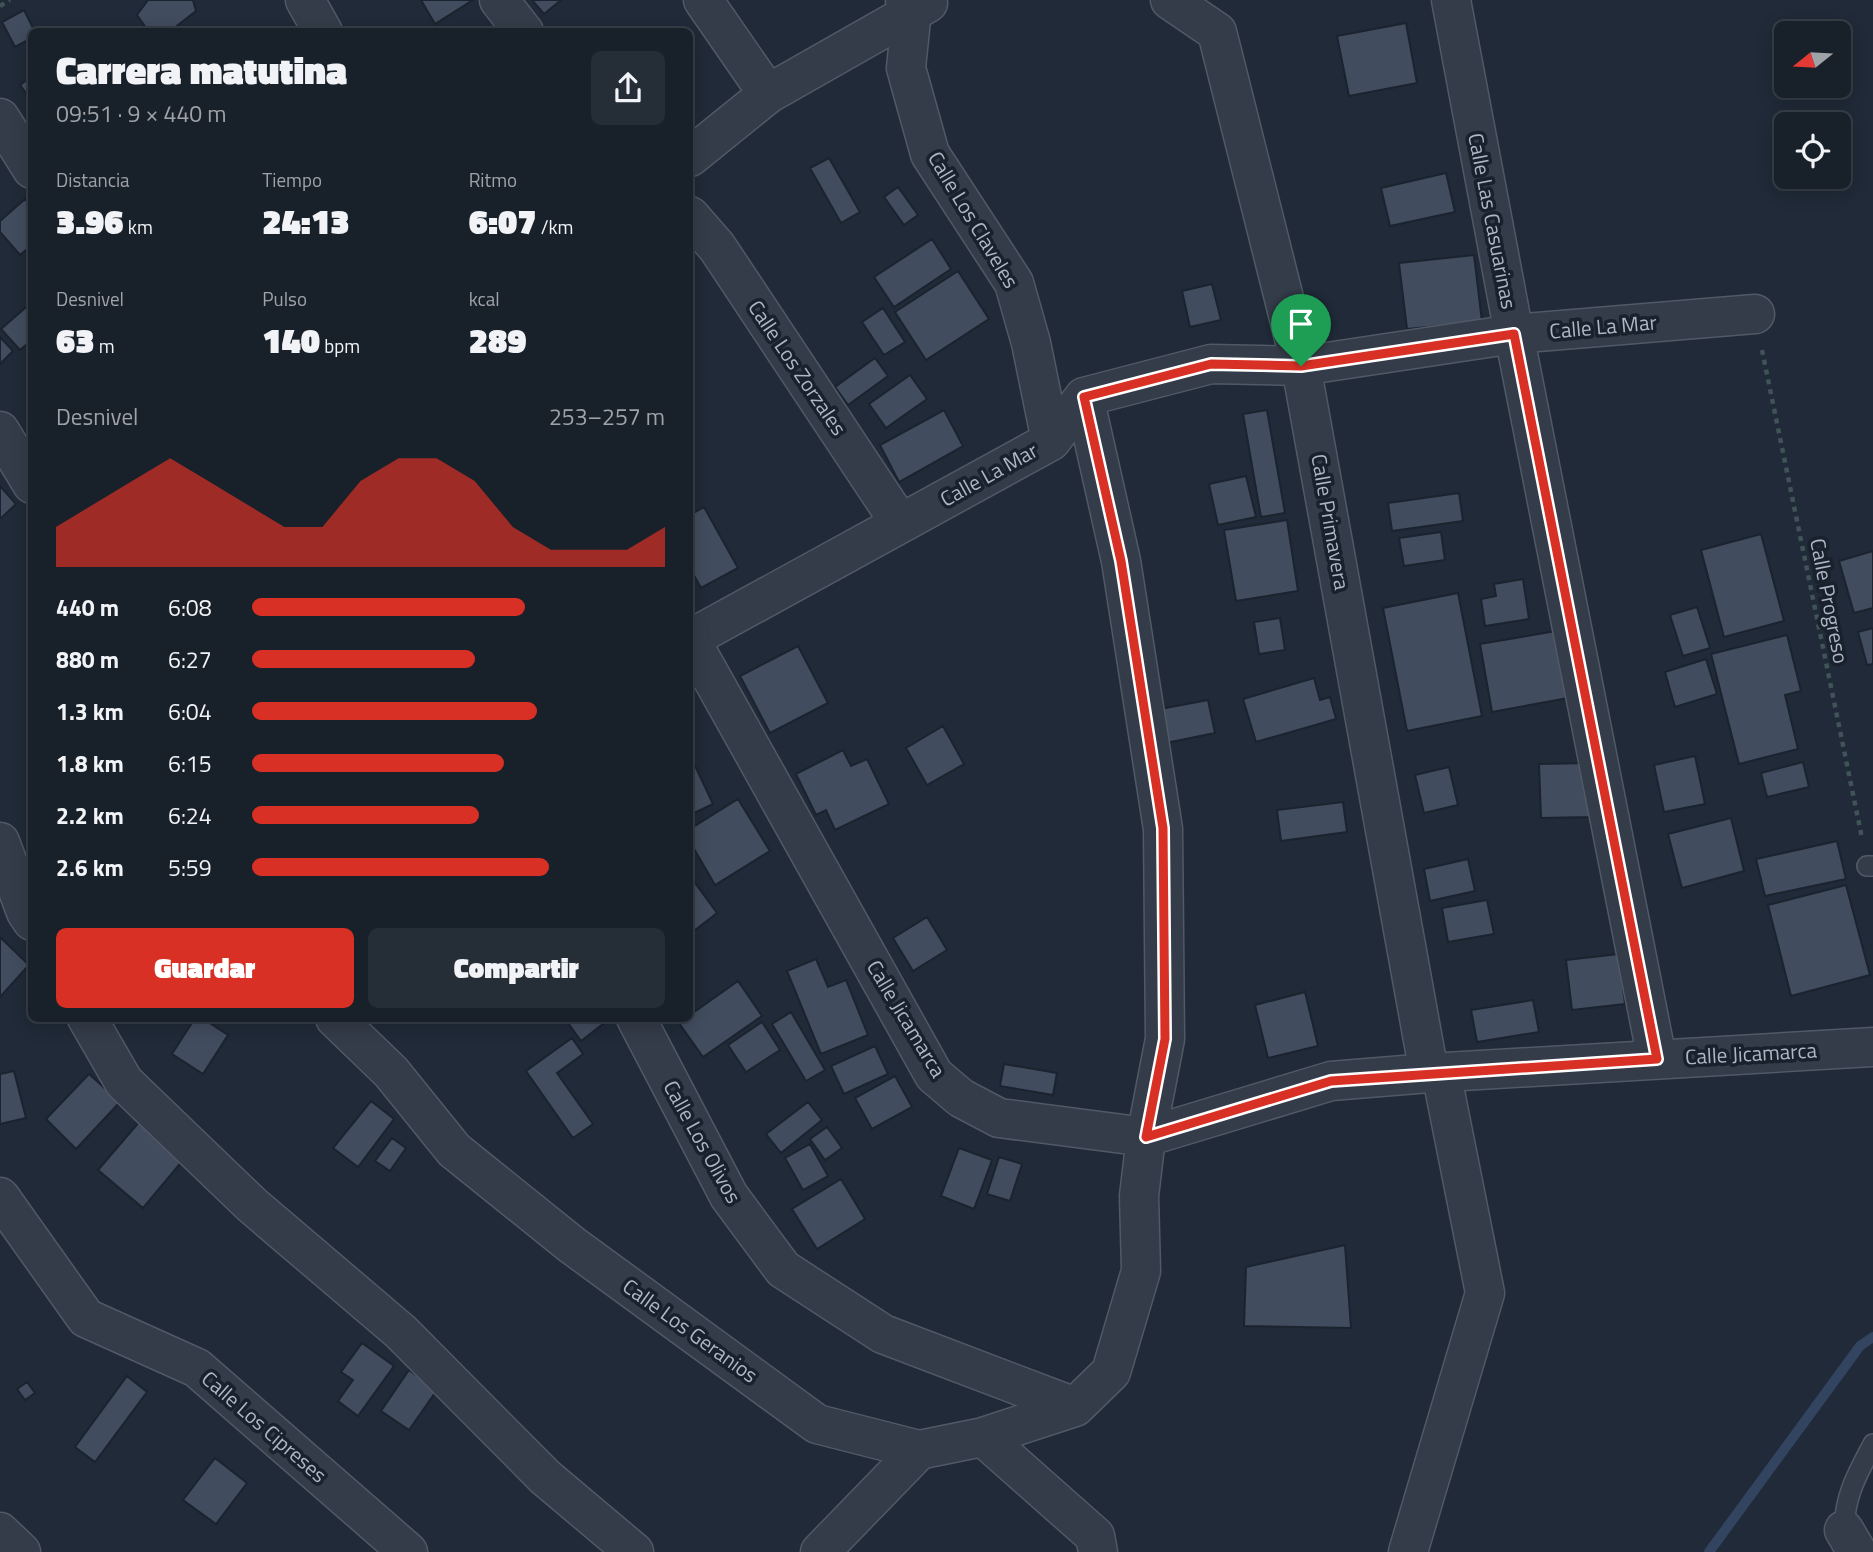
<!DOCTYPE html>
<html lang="es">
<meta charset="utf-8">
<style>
body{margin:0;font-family:"Titillium Web",sans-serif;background:#252d36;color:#f1f3f6;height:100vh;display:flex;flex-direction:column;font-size:26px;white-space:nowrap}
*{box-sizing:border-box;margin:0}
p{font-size:23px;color:#9fa3a8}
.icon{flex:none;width:38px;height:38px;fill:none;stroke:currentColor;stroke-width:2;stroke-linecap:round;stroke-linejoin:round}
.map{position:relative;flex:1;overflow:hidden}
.details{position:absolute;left:28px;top:28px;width:665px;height:994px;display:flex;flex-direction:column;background:#18202a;border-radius:10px;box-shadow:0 4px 18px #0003,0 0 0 2px #363e47}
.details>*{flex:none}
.needle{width:46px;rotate:252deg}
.controls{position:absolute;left:1774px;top:21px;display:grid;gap:14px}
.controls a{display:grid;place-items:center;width:77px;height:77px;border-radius:10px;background:#18202a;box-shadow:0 4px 18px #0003,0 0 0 2px #363e47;font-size:35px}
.pin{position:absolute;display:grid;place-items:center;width:60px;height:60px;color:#fff;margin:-72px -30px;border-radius:50% 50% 50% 0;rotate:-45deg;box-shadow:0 0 7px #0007}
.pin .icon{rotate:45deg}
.round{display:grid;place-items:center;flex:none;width:74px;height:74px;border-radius:10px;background:#252d36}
.head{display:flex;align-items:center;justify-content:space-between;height:119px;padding:0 28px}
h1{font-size:38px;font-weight:800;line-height:52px}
.figures{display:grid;grid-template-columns:repeat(3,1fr);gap:10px;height:119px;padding:7px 28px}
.figures div{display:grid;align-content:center}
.figures b{font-size:35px;font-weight:800}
.figures small{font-size:19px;font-weight:400}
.figures p{font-size:19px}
.chart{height:196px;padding:14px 28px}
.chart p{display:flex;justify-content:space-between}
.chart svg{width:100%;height:126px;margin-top:7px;fill:#d93025;opacity:.7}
.cta{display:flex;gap:14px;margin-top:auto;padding:14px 28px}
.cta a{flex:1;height:80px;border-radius:10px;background:#d93025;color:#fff;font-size:28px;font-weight:800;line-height:80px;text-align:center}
.cta a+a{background:#252d36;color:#f1f3f6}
ul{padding:0 28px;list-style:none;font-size:23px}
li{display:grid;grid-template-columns:112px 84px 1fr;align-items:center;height:52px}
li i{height:18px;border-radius:9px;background:#d93025}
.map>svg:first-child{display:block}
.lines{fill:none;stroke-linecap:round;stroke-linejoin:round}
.stream{stroke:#334460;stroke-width:10}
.building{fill:#414c5e;stroke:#1b232f;stroke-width:2}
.service-casing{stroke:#515966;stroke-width:22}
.minor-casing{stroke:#515966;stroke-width:41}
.tertiary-casing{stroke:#515966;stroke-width:41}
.path{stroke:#405357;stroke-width:4.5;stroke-dasharray:5 5;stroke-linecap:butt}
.service{stroke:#343c49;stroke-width:19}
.minor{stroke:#343c49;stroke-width:38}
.tertiary{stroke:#343c49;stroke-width:38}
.route-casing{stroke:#fff;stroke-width:14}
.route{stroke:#d93025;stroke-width:9}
.labels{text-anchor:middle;stroke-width:7;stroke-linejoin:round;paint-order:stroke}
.street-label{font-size:21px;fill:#aeb6c5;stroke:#19212d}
</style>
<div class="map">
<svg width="1873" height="1552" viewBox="0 0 1873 1552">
<rect width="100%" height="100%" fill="#202a38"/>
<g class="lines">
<path class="stream" d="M1709,1552L1860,1346L1873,1337"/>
</g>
<path class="building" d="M148,0H193L196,11L169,32H149L137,15Z
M421,0H473L435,24Z
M532,0H561L544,14Z
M24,10L35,32H32V38L15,47L2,22Z
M1406,23L1417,83L1349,96L1337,36Z
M32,76V101L20,85Z
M829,158L860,212L841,223L810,168Z
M1446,173L1455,212L1390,226L1381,188Z
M898,187L918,215L904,225L884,197Z
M25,199L32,207V245L20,255L0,232V221Z
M932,239L951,269L894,307L874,277Z
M1474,255L1482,322L1407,329L1399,263Z
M958,271L989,319L926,360L895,312Z
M1212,284L1221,320L1190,327L1182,291Z
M32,302V340L20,350L1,329Z
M883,308L905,342L884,355L862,322Z
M0,337L13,351L0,364Z
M875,358L888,376L848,405L835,387Z
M910,375L927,399L886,428L869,404Z
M944,410L963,446L899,482L880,445Z
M1267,410L1285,513L1261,517L1243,414Z
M1246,476L1256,517L1218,525L1209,484Z
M0,486L16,504L0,519Z
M1459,493L1463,521L1392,531L1388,503Z
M704,507L738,568L701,588L690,568V515Z
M1287,520L1298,591L1236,601L1224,530Z
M1441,532L1445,560L1404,566L1399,538Z
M1761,534L1784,621L1724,637L1701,550Z
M1873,551V608L1854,613L1839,561Z
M1523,579L1529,619L1485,626L1481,599L1496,596L1494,584Z
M1458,593L1482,716L1407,731L1383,608Z
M1697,607L1710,648L1683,656L1670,615Z
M1280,618L1285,650L1259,654L1254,622Z
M1873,628V664L1867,665L1858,632Z
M1556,631L1568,698L1492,712L1480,644Z
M1787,635L1801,691L1785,695L1798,749L1739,764L1711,654Z
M798,646L828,703L770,733L740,676Z
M1706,659L1717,694L1675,707L1665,672Z
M1314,678L1320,700L1330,697L1336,719L1256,742L1243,699Z
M1208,700L1215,733L1166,743L1160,709Z
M943,726L964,764L927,785L906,748Z
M843,750L851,766L867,759L889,804L835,830L826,810L816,815L796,774Z
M690,755L713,804L690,815Z
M1695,756L1705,804L1664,812L1654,765Z
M1803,762L1809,787L1767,797L1761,773Z
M1589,763L1591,817L1541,818L1539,764Z
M1449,767L1458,805L1424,813L1415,775Z
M738,799L770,851L715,885L690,842V829Z
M1343,802L1347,832L1281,841L1277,810Z
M1731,818L1744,871L1682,888L1668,834Z
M1837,841L1846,879L1765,896L1756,859Z
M1468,859L1475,891L1430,901L1424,869Z
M690,876L717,913L690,934Z
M1846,885L1870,975L1791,996L1768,905Z
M1487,900L1494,934L1448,942L1442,908Z
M927,917L947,950L913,971L893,938Z
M0,937L29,965L0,997Z
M1619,954L1625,1004L1572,1010L1566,960Z
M816,959L828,987L846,980L868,1035L821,1054L787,971Z
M738,981L762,1016L703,1057L679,1023L685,1018H690V1015Z
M1305,992L1318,1046L1268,1058L1255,1005Z
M1533,1000L1539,1032L1477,1042L1471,1010Z
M791,1012L825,1070L806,1081L772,1024Z
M195,1018H202L228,1035L203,1074L172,1054Z
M574,1018H599L603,1024L581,1041L568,1023Z
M762,1022L780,1050L746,1072L728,1045Z
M572,1038L583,1054L557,1073L593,1124L573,1138L526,1071Z
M875,1046L888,1074L844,1094L831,1066Z
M1004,1064L1057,1073L1053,1095L1000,1086Z
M14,1071L26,1118L0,1124V1074Z
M89,1074L120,1102L76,1149L46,1119Z
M895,1076L912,1107L872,1129L855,1098Z
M371,1101L394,1119L358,1167L333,1148Z
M808,1102L822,1120L781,1153L766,1134Z
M140,1121L184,1159L143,1208L98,1170Z
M827,1127L842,1148L825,1160L810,1139Z
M392,1138L406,1148L390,1171L375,1161Z
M810,1144L828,1176L803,1190L785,1158Z
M959,1148L992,1160L974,1209L941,1196Z
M999,1157L1022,1164L1010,1201L987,1194Z
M841,1179L865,1219L817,1249L792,1209Z
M1345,1245L1351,1328L1244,1326L1246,1267Z
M362,1343L394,1366L358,1416L338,1401L353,1380L341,1372Z
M409,1370L437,1390L409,1430L381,1411Z
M127,1376L147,1392L95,1462L75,1447Z
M27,1382L35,1393L25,1400L17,1389Z
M215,1458L247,1483L216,1524L183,1500Z"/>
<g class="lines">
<g class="service-casing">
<path id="service" d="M1867,866H1873
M1844,1530C1845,1494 1857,1475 1873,1444"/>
</g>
<g class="minor-casing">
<path id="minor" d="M305,0L323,32
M499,0L524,32
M703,0L768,94
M905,0L912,10L906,68L930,154L1014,283L1031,343L1051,441
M1170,0L1217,32L1301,366L1429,1073
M1451,0L1514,334L1657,1059
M0,118L32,169
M690,157L768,94L928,3
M690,216L717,247L900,523
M0,431L32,484
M690,639L1051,441L1084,397L1211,364L1301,366L1514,334L1755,314
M0,842L26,912L32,921
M87,1018L124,1082L252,1205L401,1332L545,1477L634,1552
M335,1018L391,1072L454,1150L572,1245L817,1424L919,1450L983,1437L1075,1407L1111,1372L1141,1271L1139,1196L1146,1137L1165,1039L1163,829L1121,561L1084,397
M636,1018L729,1196L783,1269L883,1334L1075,1407
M0,1197L86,1318L197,1368L408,1552
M983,1437L1095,1536L1098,1552
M1844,1530L1857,1552
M0,1532L21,1552
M820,1552L919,1450
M1408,1552L1485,1293L1441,1072"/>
</g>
<g class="tertiary-casing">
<path id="tertiary" d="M690,639L934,1075L961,1098L999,1118L1146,1137L1331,1081L1429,1073L1873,1047"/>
</g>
<path class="path" d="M0,6L10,0
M1762,350L1862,838"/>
<use href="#service" class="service"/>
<use href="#minor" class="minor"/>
<use href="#tertiary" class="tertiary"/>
</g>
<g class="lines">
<g class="route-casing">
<path id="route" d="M1514,334L1657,1059L1331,1081L1146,1137L1165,1039L1163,828L1121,561L1084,397L1211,364L1301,366Z"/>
</g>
<use href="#route" class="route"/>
</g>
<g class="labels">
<g class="street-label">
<text transform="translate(973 220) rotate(59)" y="7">Calle Los Claveles</text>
<text transform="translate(1492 221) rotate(79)" y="7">Calle Las Casuarinas</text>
<text transform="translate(1603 327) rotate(-5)" y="7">Calle La Mar</text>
<text transform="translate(797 368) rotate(56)" y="7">Calle Los Zorzales</text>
<text transform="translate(989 475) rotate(-29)" y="7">Calle La Mar</text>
<text transform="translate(1330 522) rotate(80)" y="7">Calle Primavera</text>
<text transform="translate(1829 601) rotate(79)" y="7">Calle Progreso</text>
<text transform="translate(906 1019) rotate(59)" y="7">Calle Jicamarca</text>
<text transform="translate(1751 1054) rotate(-3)" y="7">Calle Jicamarca</text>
<text transform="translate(702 1142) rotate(61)" y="7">Calle Los Olivos</text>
<text transform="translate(690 1331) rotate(36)" y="7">Calle Los Geranios</text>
<text transform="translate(264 1427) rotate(41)" y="7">Calle Los Cipreses</text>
</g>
</g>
</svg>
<div class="controls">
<a><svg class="needle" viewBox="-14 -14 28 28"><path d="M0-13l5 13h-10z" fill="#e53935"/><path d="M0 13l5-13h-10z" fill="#9fa3a8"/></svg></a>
<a><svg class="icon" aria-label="locate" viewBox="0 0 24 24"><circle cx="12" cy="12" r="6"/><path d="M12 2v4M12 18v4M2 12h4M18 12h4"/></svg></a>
</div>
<div class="pin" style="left:1301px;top:366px;background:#1e9e55"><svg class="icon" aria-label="arrive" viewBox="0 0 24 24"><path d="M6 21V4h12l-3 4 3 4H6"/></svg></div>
<section class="details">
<div class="head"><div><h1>Carrera matutina</h1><p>09:51 · 9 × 440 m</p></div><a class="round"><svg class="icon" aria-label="share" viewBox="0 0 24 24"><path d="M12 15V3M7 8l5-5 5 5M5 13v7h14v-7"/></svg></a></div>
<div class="figures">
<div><p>Distancia</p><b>3.96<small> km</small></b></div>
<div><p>Tiempo</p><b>24:13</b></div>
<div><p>Ritmo</p><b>6:07<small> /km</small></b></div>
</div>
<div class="figures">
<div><p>Desnivel</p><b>63<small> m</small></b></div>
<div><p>Pulso</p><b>140<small> bpm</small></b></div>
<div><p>kcal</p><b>289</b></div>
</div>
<div class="chart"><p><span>Desnivel</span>253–257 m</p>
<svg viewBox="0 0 160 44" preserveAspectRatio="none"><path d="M0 44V30L10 22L20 14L30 6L40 14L50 22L60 30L70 30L80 14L90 6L100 6L110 14L120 30L130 38L140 38L150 38L160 30V44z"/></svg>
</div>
<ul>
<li><b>440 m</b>6:08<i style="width:66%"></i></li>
<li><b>880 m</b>6:27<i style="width:54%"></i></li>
<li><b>1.3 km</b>6:04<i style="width:69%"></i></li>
<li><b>1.8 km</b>6:15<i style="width:61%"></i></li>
<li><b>2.2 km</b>6:24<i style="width:55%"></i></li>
<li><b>2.6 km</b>5:59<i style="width:72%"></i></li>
</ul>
<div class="cta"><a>Guardar</a><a>Compartir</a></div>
</section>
</div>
